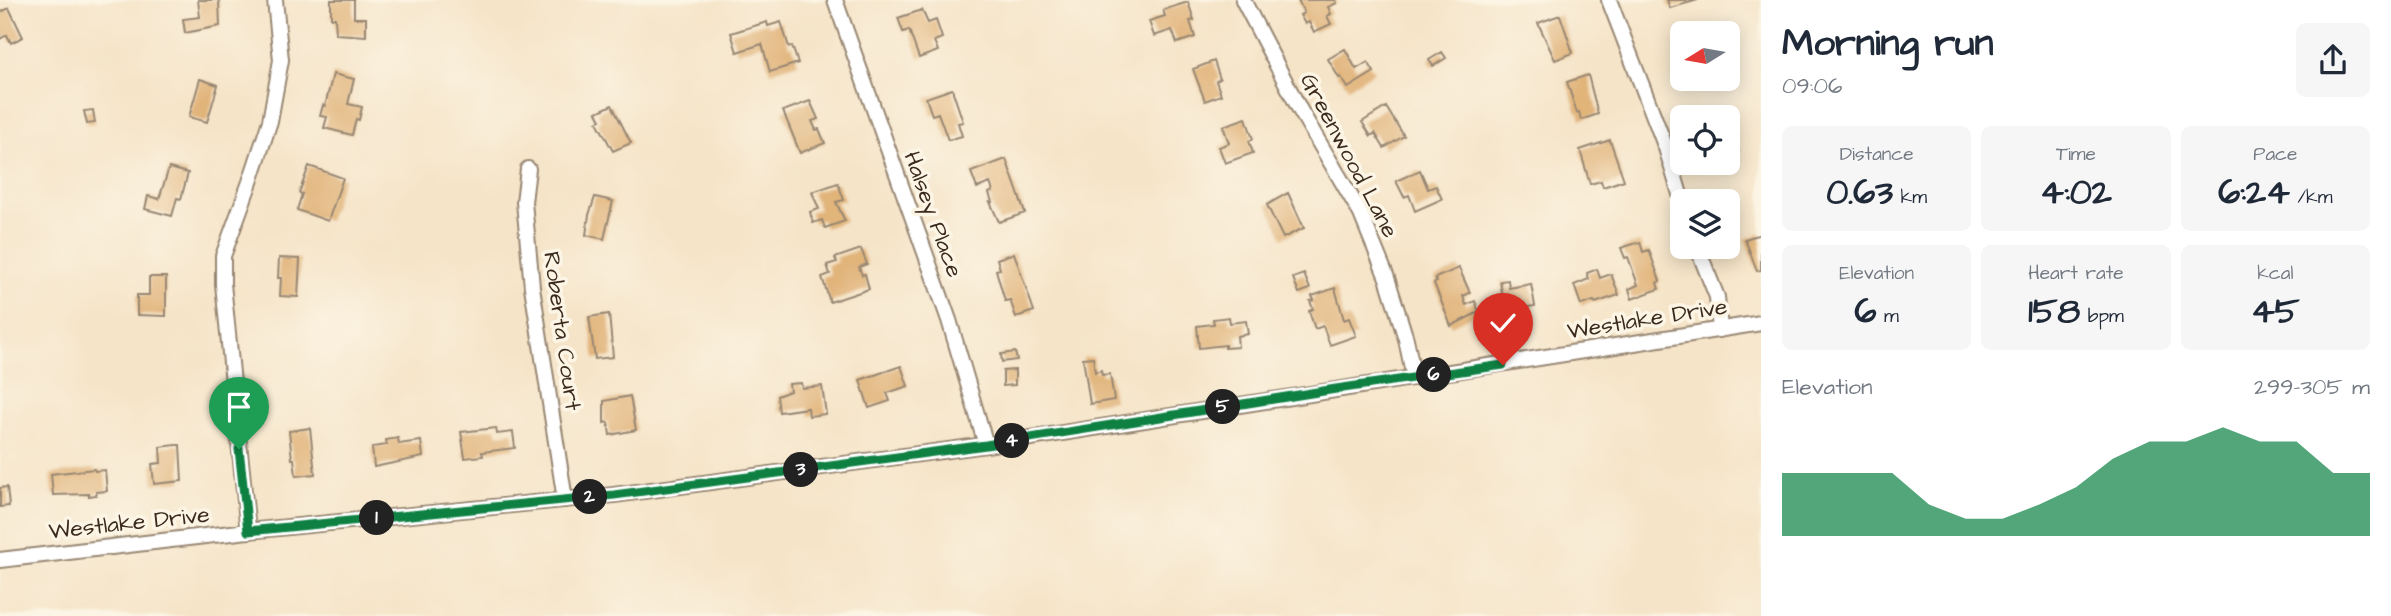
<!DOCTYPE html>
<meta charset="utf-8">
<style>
body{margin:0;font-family:"Architects Daughter",sans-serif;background:#f6f6f7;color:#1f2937;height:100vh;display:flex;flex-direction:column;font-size:26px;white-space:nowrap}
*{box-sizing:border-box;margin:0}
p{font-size:23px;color:#747a83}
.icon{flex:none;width:38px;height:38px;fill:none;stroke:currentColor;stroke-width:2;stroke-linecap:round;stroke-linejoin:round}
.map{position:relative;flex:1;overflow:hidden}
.panel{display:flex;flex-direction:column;background:#fff;width:630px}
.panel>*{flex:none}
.needle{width:46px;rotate:259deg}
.fabs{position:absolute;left:1670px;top:21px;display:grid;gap:14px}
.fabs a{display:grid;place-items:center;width:70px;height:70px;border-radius:10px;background:#fff;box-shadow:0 4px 18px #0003;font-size:35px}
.pin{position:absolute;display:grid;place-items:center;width:60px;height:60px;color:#fff;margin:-72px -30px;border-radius:50% 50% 50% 0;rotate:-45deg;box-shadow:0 0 7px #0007}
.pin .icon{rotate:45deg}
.km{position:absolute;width:35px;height:35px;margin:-18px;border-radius:50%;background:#222;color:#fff;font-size:19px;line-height:35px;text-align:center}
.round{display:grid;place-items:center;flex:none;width:74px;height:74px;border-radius:10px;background:#f6f6f7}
.summary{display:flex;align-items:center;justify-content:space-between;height:119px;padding:0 21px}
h1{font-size:38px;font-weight:700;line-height:52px}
.figures{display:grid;grid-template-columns:repeat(3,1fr);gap:10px;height:119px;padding:7px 21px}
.figures div{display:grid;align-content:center;border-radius:10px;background:#f6f6f7;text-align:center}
.figures b{font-size:35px;font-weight:700}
.figures small{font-size:19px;font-weight:400}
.figures p{font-size:19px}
.chart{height:196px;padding:14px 21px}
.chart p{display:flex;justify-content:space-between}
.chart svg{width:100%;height:126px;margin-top:7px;fill:#0b8043;opacity:.7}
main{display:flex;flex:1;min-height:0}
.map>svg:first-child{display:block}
.building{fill:#e1b47a}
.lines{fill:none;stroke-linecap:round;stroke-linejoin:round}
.minor-casing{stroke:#988773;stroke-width:18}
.minor{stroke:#fff;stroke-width:14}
.route-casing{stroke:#fff;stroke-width:14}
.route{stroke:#0b8043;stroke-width:9}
.labels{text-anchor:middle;stroke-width:7;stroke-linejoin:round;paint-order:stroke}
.street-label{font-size:23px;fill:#3b2a1e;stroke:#fcf5e5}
</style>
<main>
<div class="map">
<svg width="1761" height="616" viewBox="0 0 1761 616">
<rect width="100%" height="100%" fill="#fcf5e5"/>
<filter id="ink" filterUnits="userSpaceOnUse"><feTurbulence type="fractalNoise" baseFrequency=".0143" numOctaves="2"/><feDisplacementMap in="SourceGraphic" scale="14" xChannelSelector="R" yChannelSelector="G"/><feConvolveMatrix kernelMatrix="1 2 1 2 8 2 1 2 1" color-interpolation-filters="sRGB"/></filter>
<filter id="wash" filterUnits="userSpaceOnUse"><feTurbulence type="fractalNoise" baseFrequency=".00686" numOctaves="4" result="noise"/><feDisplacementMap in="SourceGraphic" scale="28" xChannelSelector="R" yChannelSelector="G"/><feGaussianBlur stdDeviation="1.57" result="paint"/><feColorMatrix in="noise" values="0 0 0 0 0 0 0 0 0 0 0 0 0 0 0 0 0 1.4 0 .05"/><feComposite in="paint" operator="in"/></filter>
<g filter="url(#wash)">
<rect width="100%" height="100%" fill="#f5e4c8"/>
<g id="blocks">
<path class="building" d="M198,0H219L220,26L185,33L183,19L200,17Z
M331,0H354V18H366V36L336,34L335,18H331Z
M1298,0H1336L1337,3L1328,7L1331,14L1327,16L1331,24L1314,32L1309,22L1305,24L1300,15L1304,13Z
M1667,0H1698L1670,8Z
M1188,2L1194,20L1190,21L1195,37L1177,43L1172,30L1154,36L1149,21L1165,16L1163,10Z
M9,8L23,37L11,43L7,35L0,39V13Z
M922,10L928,23L936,20L942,38L934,41L938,51L919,58L909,30L903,32L898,18Z
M1560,15L1573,53L1555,60L1538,23Z
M767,22L768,26L781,22L789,47L792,46L798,63L770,72L762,44L737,52L731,33Z
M1345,49L1356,69L1368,62L1374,72L1348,88L1341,77L1339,78L1328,59Z
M1442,52L1446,58L1433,66L1429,60Z
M1214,61L1220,79L1216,81L1221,95L1205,101L1193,69Z
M333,74L354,79L348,104L362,107L359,120L356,119L352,135L324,128L327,117L320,116L323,105L325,106Z
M1588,75L1598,114L1581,120L1579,112L1577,113L1567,82Z
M200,79L218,85L207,122L189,117Z
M952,89L963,122L958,123L962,136L948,140L938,113L932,115L926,98Z
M810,101L818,119L812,121L816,130L819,129L825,143L800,153L783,111Z
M612,105L631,143L613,151L597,122L601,120L597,112Z
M1386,107L1404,136L1384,148L1375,133L1371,136L1362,122Z
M93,110L95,123L87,124L84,111Z
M1726,113L1739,151L1727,155L1728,117H1716Z
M1246,118L1253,139L1249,141L1253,153L1225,163L1219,147L1229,143L1223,126Z
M1610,140L1624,180L1603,187L1601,181L1590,184L1580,150Z
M1006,159L1025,213L999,222L990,202H992L989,193L993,191L990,183L977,188L971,172Z
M309,166L343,178L328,221L297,210L302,194L299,193Z
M169,168L188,173L181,199L177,198L172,216L145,209L148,196L159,199Z
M1420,170L1428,189L1436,186L1442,199L1415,211L1409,195L1404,197L1396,181Z
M838,183L844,200L836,202L845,221L825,228L822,220L813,223L810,212L819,209L812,192Z
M1288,193L1304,228L1283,238L1267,205Z
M595,197L613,201L604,239L586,235L589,215Z
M1761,234V270L1757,271L1745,239Z
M1640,242L1643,252L1649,250L1660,281L1657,283L1659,289L1632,299L1629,289L1638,285L1628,257L1625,258L1621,248Z
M861,249L867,264L859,267L862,275L865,274L869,289L830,302L822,277L830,274L827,265L837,262L835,258Z
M1014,253L1034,311L1016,317L1010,300L1005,301L996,270L1000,269L997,259Z
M279,258L300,259L298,297L280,296L281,278H278Z
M1459,268L1470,293L1463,296L1466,305L1475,301L1479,312L1451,326L1434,283L1437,282L1435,278Z
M1597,269L1600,278L1611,274L1619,295L1595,303L1594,301L1581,305L1574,285L1589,279L1587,273Z
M1304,274L1310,289L1299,293L1293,278Z
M149,277H166V316L137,315V295H149Z
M1508,280L1509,288L1531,284L1535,306L1521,308L1522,313L1506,316L1500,281Z
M1335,288L1344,320L1349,318L1356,336L1330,345L1323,326L1315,329L1309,311L1313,309L1310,301L1314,300L1312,296Z
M609,314L613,357L595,359L589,317Z
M1229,317L1230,323L1246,321L1248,334L1237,336L1238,347L1225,348V345L1199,348L1197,326L1214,324L1213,319Z
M1015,352L1017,360L1002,362L1001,354Z
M1093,357L1095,372L1101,370L1102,375L1110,374L1114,400L1090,404L1083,358Z
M901,366L908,386L887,393L890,401L869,408L860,380Z
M1015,370V385L1003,386V371Z
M801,383L802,388L822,386L826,414L809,416L808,408L779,412L777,396L790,391L789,384Z
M630,396L636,430L610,435L608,422L604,423V401Z
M310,428L315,474L296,476L294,459H292L289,431Z
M496,428L497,434L513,432L515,448L482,452L483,456L465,458L461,432Z
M398,438L399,444L421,441L423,457L374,467L372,447L387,445L386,440Z
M176,445H180L182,481L154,484L152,464L161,463L160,447Z
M94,469L95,471L105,470L107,491L96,492V495L89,496V494L53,495L51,474Z
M7,487L9,506L0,507V488Z"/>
</g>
</g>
<g filter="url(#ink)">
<use href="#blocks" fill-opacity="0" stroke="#988773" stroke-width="2"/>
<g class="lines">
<g class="minor-casing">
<path id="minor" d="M835,0L949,320L986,445
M1243,0L1300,110L1361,214L1387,278L1406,339L1414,378
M1609,0L1666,148L1682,201
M528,169L524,202L532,287L565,500
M1697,247L1717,297L1720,330
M248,531L223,284V256L250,182L270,121L281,60L275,0
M0,560L248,531L614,495L986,445L1761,323"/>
</g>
<use href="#minor" class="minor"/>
</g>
</g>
<g class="lines" filter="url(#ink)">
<g class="route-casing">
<path id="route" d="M239,449L248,531L614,495L986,445L1336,389L1503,365"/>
</g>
<use href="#route" class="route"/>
</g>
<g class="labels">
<g class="street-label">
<text transform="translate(1350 155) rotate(62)" y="8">Greenwood Lane</text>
<text transform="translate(934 214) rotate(70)" y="8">Halsey Place</text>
<text transform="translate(1647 318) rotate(-9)" y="8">Westlake Drive</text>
<text transform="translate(563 331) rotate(82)" y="8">Roberta Court</text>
<text transform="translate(129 522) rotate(-6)" y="8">Westlake Drive</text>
</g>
</g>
</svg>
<div class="fabs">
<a><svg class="needle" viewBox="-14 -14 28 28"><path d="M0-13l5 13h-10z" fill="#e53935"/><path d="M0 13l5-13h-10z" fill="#747a83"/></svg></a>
<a><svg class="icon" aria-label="locate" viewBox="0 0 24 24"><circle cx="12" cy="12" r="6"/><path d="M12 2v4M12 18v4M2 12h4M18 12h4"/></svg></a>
<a><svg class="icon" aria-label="layers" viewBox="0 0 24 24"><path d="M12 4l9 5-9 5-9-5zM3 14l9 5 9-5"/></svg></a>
</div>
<div class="pin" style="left:239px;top:449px;background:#1e9e55"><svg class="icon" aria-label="arrive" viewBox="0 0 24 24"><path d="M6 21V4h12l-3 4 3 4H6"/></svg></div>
<div class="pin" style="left:1503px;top:365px;background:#d93025"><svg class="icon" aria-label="check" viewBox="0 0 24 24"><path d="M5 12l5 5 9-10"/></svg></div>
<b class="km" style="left:377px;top:518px">1</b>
<b class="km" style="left:590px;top:497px">2</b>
<b class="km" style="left:801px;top:470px">3</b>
<b class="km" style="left:1012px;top:441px">4</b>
<b class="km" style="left:1223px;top:407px">5</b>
<b class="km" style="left:1434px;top:375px">6</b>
</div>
<section class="panel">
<div class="summary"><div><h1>Morning run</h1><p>09:06</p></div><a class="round"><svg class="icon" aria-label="share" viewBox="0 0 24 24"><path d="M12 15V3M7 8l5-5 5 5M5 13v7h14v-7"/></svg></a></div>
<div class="figures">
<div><p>Distance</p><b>0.63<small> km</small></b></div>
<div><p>Time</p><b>4:02</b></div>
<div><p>Pace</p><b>6:24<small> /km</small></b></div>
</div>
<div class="figures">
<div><p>Elevation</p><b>6<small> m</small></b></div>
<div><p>Heart rate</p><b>158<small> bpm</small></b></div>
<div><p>kcal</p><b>45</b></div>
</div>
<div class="chart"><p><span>Elevation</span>299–305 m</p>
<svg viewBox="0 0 160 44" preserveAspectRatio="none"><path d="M0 44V22L10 22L20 22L30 22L40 33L50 38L60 38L70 33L80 27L90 17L100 11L110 11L120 6L130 11L140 11L150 22L160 22V44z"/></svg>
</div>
</section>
</main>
